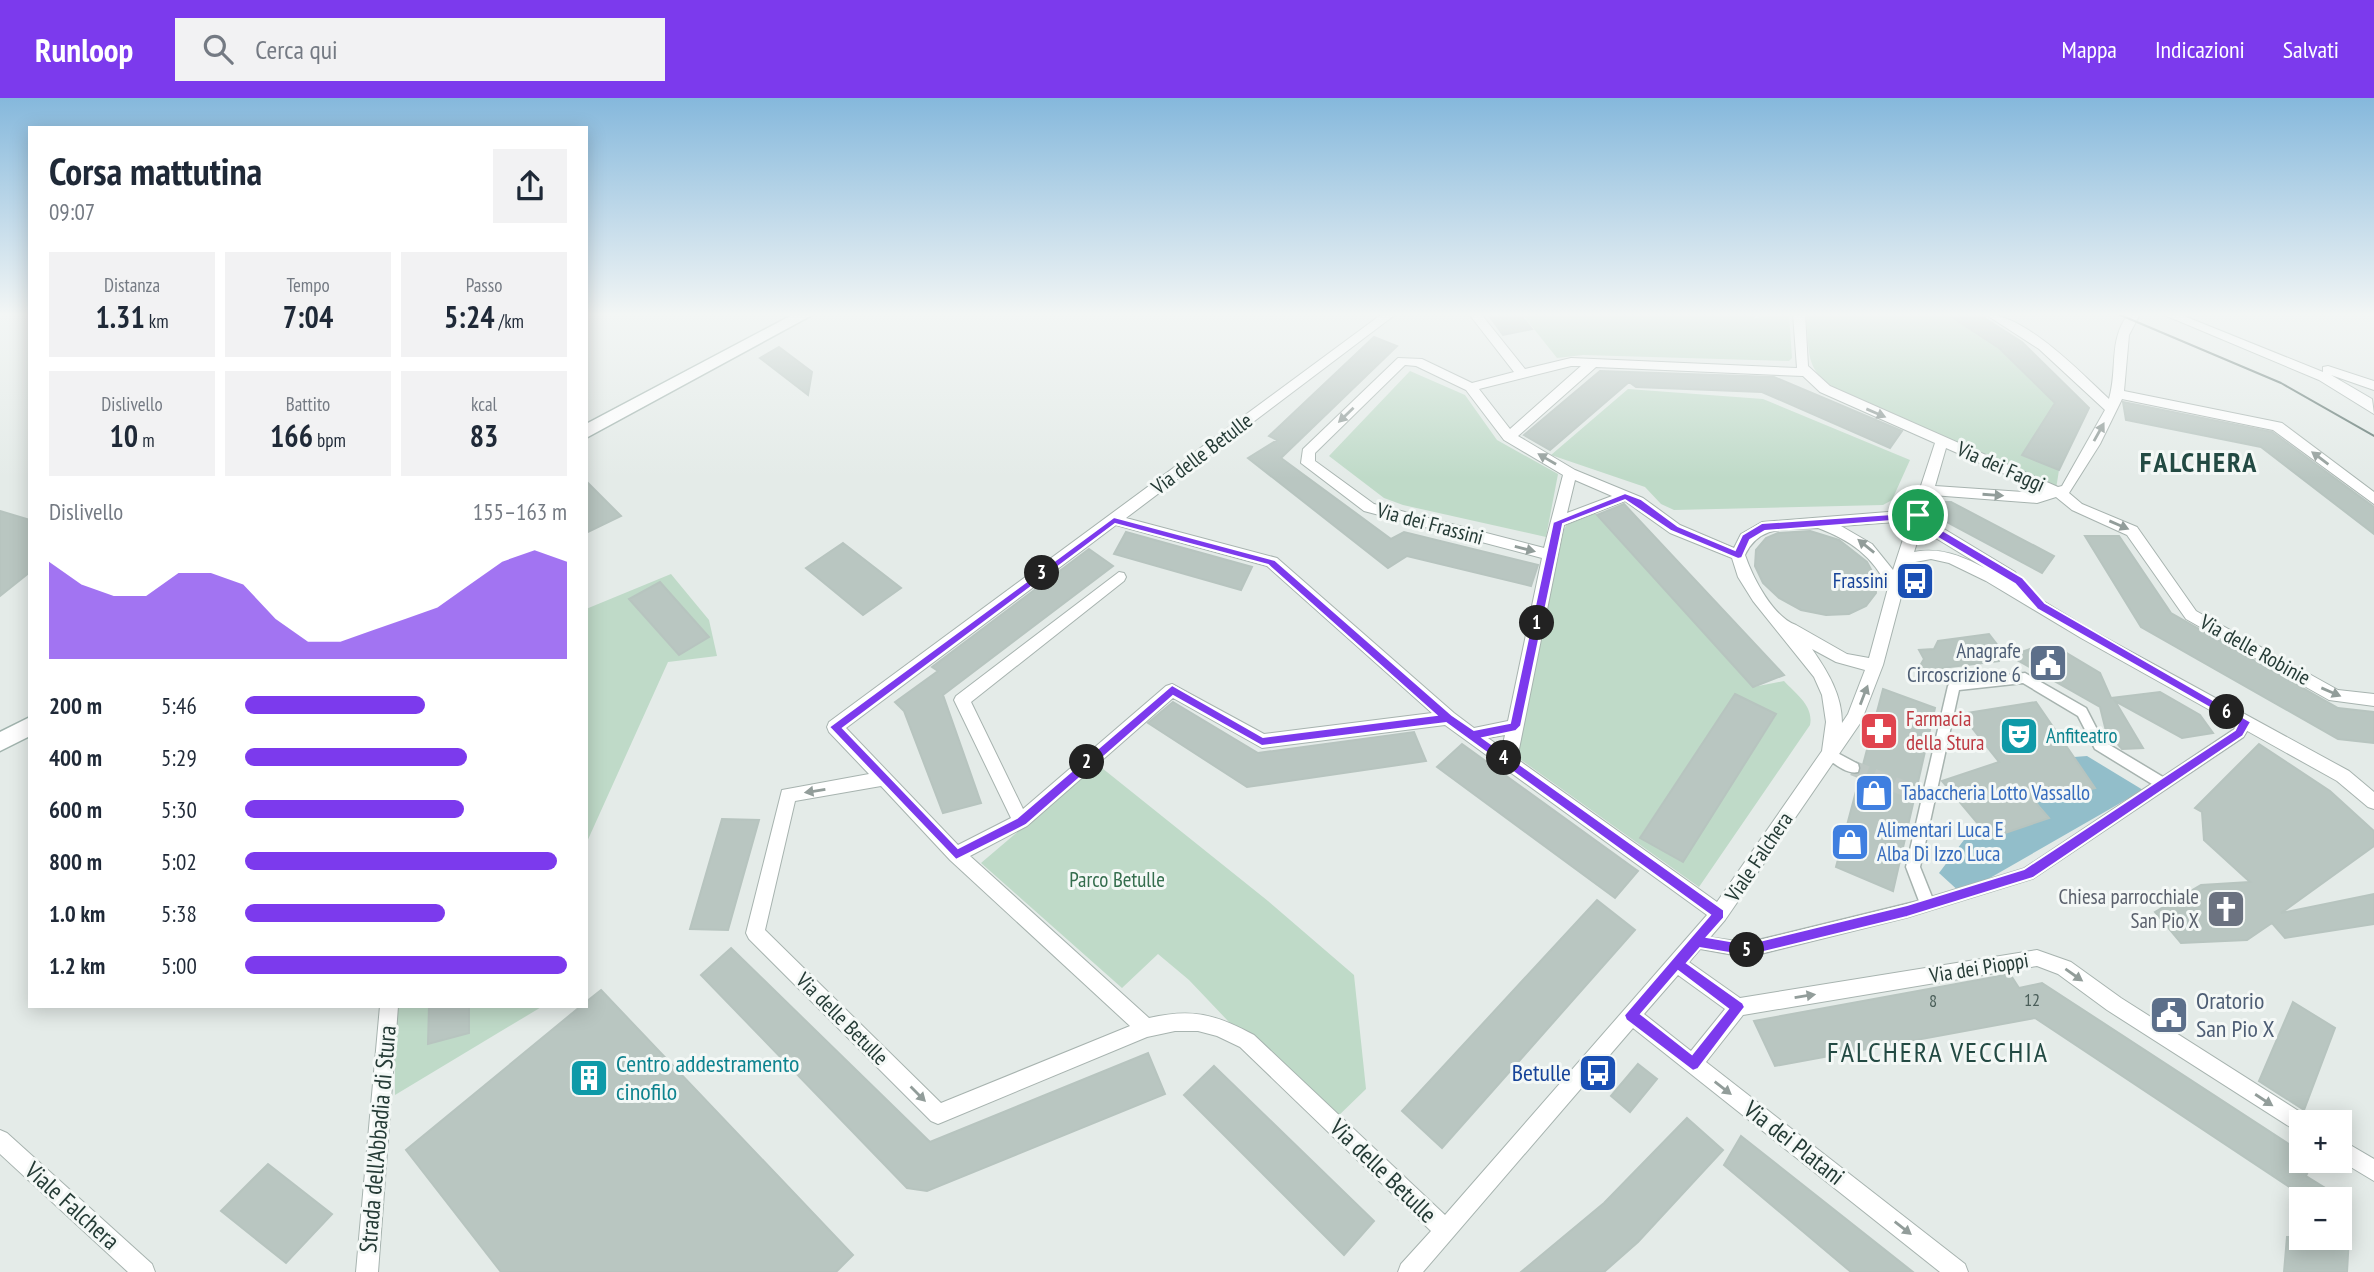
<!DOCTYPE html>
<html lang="it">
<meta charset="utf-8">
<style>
body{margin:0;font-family:"PT Sans Narrow",sans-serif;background:#f2f2f3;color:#1f2937;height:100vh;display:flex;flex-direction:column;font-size:26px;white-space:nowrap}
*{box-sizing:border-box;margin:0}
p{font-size:23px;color:#747a83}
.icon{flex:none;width:38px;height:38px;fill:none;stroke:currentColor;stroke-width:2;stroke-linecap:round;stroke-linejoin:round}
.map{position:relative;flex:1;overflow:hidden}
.panel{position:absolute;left:28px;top:28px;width:560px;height:882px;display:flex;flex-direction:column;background:#fff;border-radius:0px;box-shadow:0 4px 18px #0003}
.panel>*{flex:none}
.fabs{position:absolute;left:2289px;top:1012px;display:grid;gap:14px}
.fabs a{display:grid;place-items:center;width:63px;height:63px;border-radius:0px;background:#fff;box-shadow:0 4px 18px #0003;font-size:35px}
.pin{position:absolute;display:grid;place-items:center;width:60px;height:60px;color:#fff;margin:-30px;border:4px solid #fff;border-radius:50%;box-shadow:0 2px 7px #0007}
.km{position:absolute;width:35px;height:35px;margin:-18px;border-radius:50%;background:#222;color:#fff;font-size:19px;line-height:35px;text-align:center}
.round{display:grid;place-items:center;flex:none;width:74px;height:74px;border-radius:0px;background:#f2f2f3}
.summary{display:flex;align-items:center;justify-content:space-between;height:119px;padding:0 21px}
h1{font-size:38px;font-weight:700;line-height:52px}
.metrics{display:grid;grid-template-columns:repeat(3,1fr);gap:10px;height:119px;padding:7px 21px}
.metrics div{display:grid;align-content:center;border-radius:0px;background:#f2f2f3;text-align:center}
.metrics b{font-size:30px;font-weight:700}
.metrics small{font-size:19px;font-weight:400}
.metrics p{font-size:19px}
.chart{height:196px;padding:14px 21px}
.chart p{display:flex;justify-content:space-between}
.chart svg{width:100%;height:126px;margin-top:7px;fill:#7c3aed;opacity:.7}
ul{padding:0 21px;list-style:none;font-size:23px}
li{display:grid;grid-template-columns:112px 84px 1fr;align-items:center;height:52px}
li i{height:18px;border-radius:9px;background:#7c3aed}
header{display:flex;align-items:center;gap:42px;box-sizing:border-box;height:98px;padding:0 35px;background:#7c3aed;color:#fff}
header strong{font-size:33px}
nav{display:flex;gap:38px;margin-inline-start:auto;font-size:24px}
.search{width:490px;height:63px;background:#f2f2f3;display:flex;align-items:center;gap:18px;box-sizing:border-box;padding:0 24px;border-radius:0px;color:#747a83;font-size:26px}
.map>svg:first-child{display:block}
.green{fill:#bfdac8;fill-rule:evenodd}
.water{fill:#92beca}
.building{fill:#b9c6c1;stroke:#b7c4bf;stroke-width:2}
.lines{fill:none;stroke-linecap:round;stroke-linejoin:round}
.pedestrian-tunnel{stroke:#bec8c4;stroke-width:15;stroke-dasharray:15 7;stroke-linecap:butt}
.pedestrian-casing{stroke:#a7b3af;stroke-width:3}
.minor-casing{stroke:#a7b3af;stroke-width:2}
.secondary-casing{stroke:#a0b3ad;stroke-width:3}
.pedestrian{fill:#fff;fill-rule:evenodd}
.minor{fill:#fff;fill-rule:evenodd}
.secondary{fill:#fff;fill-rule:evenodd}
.tram{stroke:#607671;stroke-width:2}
.oneway{fill:#929d9a}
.route{fill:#7c3aed;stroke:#fff;stroke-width:2;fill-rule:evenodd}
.labels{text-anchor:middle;stroke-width:6;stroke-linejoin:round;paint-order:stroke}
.number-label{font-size:18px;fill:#4a5e59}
.street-label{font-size:21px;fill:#253b36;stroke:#f4f8f6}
.transit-label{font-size:21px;fill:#164399;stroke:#f4f8f6;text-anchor:end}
.service-label{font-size:21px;fill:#4e5e75;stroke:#f4f8f6;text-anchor:end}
.health-label{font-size:21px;fill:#be3a42;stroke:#f4f8f6;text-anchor:start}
.culture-label{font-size:21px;fill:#0d838f;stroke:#f4f8f6;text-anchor:start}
.shop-label{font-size:21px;fill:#366cbe;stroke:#f4f8f6;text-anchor:start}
.park-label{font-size:21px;fill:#346d4d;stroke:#f4f8f6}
.worship-label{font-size:21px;fill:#5b616d;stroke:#f4f8f6;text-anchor:end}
.near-service-label{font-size:24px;fill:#4e5e75;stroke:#f4f8f6;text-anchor:start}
.near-culture-label{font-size:24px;fill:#0d838f;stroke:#f4f8f6;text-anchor:start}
.near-transit-label{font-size:24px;fill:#164399;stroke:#f4f8f6;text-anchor:end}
.near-street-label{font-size:24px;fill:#253b36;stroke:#f4f8f6}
.district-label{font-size:28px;font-weight:bold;letter-spacing:2px;fill:#234a43;stroke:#f4f8f6}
.near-neighbourhood-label{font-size:28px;letter-spacing:2px;fill:#234a43;stroke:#f4f8f6}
</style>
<header>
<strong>Runloop</strong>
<div class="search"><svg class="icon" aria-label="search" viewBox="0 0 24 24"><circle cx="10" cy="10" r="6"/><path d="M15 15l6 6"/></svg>Cerca qui</div>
<nav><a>Mappa</a><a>Indicazioni</a><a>Salvati</a></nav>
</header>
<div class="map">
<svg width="2374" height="1174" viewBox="0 0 2374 1174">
<rect width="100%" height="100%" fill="#e4ebe8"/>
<path class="green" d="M1522,216H1751L1755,220L1789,216L1792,260L1789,263L1583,257L1557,260Z
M1806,216H1946L2002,252L2055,305L2023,357L2059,372L2056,391L2012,369L1854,301C1805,274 1810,269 1806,216Z
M1410,273L1465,297L1497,342L1558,376L1546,439L1403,407L1384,400L1329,358Z
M1628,291L1763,301L1910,362L1892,402L1883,407L1674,412L1661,406L1645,389L1551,357Z
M1595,415L1753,589L1784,583C1796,596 1814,608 1810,627L1699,789L1517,659L1563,433L1567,426ZM1735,596L1776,617L1682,764L1640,739Z
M671,476L709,522L717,558L668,564L586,746V511Z
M1097,666L1268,803L1354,877L1366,991L1332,1024L1247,943L1189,882L1158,856L1122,890L981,765Z
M395,908H543L395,997Z"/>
<path class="water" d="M2087,658L2143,692L1962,796L1939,775L1976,726L1990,740L2049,720L2036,704L2095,690L2074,659Z"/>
<path class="building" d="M1488,216H1520L1532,231L1503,237Z
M1947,216H1978L2022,244L2089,310L2059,372L2022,357L2055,305L1999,250Z
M1374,239L1397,248L1281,360L1391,441L1404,434L1538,467L1531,488L1407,458L1388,470L1248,360L1277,342L1269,338Z
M779,249L812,274L808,297L760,260Z
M1600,273L1774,279L1902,333L1890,350L1762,294L1636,289L1629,284L1550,352L1524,337Z
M2123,304L2272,334L2374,409V436L2261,349L2126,322Z
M586,383L621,418L586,435Z
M1941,404H1951L2054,458L2042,475L1930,415Z
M1624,406L1784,577L1753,589L1597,417Z
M0,413L30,422V474L0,498Z
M1810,433L1839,442L1867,464L1875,479L1876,495L1866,508L1849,516L1826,517L1801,512L1779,500L1763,485L1755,468L1756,452L1766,440L1778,435Z
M1126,434L1252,469L1241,492L1114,456Z
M2085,438H2119L2171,515L2338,610L2374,614V645L2338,641L2141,529Z
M843,445L901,490L863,517L806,470Z
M1089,451L1113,468L943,597L981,705L943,715L904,613L895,604L938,573L932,569Z
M660,484L709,539L679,557L629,501Z
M1989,536L2002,553L1999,563L1917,573L1924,561L1919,552L1934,551L1938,543Z
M2055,548L2100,575L2111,600L2160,594L2200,617L2213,635L2182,640L2115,603L2143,650L2122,651L2106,633L2100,609L2010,558L2033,550Z
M1883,591L1935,610L1893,793L1836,769Z
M1735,596L1776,616L1683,764L1640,740Z
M1173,604L1258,655L1414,634L1426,663L1247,689L1148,625Z
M2036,604L2095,690L2035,704L2049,720L1990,740L1942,683L1999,664L1961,616Z
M1462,646L1631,768L1638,773L1615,800L1437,669Z
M2259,646L2330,693L2374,733V748L2281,815L2374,796V826L2285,840L2272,825L2247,842L2181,845L2155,814L2201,787L2250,784L2204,742L2202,714L2195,710Z
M722,721L759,722L728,832L690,831Z
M1597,802L1635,832L1442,1050L1402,1013Z
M731,850L930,1044L1148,955L1165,996L927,1093L907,1090L701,877Z
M2010,876L2019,890L2042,885L2301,1054V1062H2313L2306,1078L2343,1101H2290L2291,1090L2035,920L1775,968L1754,923Z
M601,892L853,1157L836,1174H501L406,1052L581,908H586V904Z
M2293,904L2335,930L2304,1012L2259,983Z
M429,908H469V935L428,946Z
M1638,966L1657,981L1630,1014L1611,998Z
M1214,968L1374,1123L1344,1157L1184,997Z
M1687,1020L1723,1052L1638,1144L1604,1174H1521L1604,1105Z
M1741,1038L1913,1174H1851L1724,1067Z
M268,1066L332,1116L286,1165L221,1113Z
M2287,1139H2349L2347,1174H2284Z"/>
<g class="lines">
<path class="pedestrian-tunnel" d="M1853,670L1929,700"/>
<g class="pedestrian-casing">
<path id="pedestrian" d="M2025,575L2086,610L2103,643L2163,679L2235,631L2242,620H2250L2252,624L2243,639L2033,780L1907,819L1747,859L1692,849L1690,844L1692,839L1697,838L1747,845L1919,803L1906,769L1948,588L1950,585L1954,583ZM2023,585L2078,618L2095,651L2152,686L2024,771L1932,799L1920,769L1959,592Z
M1830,651L1858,666L1859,670L1858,674C1847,677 1835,665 1825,660L1824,656L1825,652Z"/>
</g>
<g class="minor-casing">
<path id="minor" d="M1382,216H1396L1126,420L1277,460L1454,615L1474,630L1508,623L1542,460L1364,413L1301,365L1303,351L1398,260L1422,261L1472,285L1514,274L1469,216H1481L1525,271L1571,260L1797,270L1793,216H1805L1808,268L1830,288L2058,389L2062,388L2105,312L2039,251L1985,216C2025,216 2080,274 2109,301C2118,270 2108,244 2128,216H2140L2129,237L2124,293L2282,325L2374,394V406L2273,332L2122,301L2100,346L2069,395L2082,406L2137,429L2196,513L2338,592L2374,596V608L2329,602L2186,521L2127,437L2072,412L2056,399L2037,405L1932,397L1926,416L1939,428L2015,474L2017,478L2010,483L2091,532L2349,673L2374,694V711L2368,709L2337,683L2081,540L1986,483L1949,465L1931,461L1910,465L1883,567L1861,624L1725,822L1689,864L1740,900L2037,852L2071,864L2121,900L2308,1019L2310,1024H2301V1036L2107,912L2058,876L2037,868L1743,917L1706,964L1965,1166L1968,1174H1940L1633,930L1423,1174H1398L1401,1166L1431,1133L1240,949L1217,938L1198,933H1175L1147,939L938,1026L931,1023L749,841L746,835L782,692L869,676L829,634L827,629L829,624ZM1405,267L1416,268L1466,292L1504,342L1563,377L1544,450L1374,406L1315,363V355ZM1571,268H1581L1510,331L1479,291ZM1596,269L1803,278L1820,294L1935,345L1913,412L1762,424L1741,436L1734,450L1680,427L1643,400L1575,372L1518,338ZM1946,350L2043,393L2037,395L1935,388ZM1575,382L1612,398L1567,415ZM1625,403L1670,435L1732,460L1738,479L1753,503L1814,579L1822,597L1826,624L1822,653L1717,804L1517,661L1564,427ZM1909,423L1893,472L1872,446L1841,428ZM1116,427L1267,468L1432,615L1264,636L1172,586L1166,588L1023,711L971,604L1124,483L1126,479L1124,475L1119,474L956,598L954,602L1011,720L958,747L846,630ZM1922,429L1929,436L1985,470C1961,458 1941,449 1914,454ZM1818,430C1850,442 1873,458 1888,490L1869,560L1847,556L1796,527C1773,519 1753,480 1745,457C1760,426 1787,432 1818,430ZM1812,551L1836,564L1865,572L1848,616L1842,625C1842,597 1828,574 1812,551ZM1173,600L1262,650L1445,627L1707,817L1445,1117L1254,937C1215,916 1192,910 1149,920L970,758L1027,728ZM1505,637L1502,650L1488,640ZM881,688L950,762L1130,928L941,1005L765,832L795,703ZM1678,877L1725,911L1691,953L1644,916Z
M2162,216H2179L2323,274V269L2328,268L2374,283V292L2331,277L2372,301L2374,316L2319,282Z
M380,908H398L378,1174H356Z
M0,1032L7,1035L152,1166L155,1174H128L0,1056Z
M2340,1041L2374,1061V1083L2339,1062Z"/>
</g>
<g class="secondary-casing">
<path id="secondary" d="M794,216H814L586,340V326Z
M30,619V638L0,653V634Z"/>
</g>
<use href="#pedestrian" class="pedestrian"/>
<use href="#minor" class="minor"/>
<use href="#secondary" class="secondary"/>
<path class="tram" d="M2118,216L2281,285L2374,338"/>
</g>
<defs><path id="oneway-solid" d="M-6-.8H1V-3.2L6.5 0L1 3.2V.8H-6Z" transform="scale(1.75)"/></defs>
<g class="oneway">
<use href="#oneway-solid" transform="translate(1876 315) rotate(23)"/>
<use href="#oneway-solid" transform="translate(1346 317) rotate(136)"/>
<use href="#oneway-solid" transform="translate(2099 334) rotate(-61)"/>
<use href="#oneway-solid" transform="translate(2320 360) rotate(-143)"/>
<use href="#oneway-solid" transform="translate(1547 361) rotate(-150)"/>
<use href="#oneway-solid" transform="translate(1993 397) rotate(4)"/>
<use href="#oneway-solid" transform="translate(2119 427) rotate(23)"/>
<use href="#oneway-solid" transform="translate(1866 448) rotate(-141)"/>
<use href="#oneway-solid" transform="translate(1525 451) rotate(14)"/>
<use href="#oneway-solid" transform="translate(2331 594) rotate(23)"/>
<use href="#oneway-solid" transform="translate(1864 597) rotate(-69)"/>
<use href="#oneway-solid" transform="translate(815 693) rotate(171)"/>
<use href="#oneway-solid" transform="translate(2074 877) rotate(35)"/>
<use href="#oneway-solid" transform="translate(1805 898) rotate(-9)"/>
<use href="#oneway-solid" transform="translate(1723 990) rotate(38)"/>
<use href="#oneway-solid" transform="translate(918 996) rotate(45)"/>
<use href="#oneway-solid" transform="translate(2264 1002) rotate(33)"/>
<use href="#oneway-solid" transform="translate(1903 1130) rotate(38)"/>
</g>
<linearGradient id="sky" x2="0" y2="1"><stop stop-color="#85b8dc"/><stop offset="0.57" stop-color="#f3f6f5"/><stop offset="1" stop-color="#f3f6f5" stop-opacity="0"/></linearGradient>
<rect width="2374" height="380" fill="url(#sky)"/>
<path class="route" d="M1625,395L1641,401L1678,428L1735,452L1742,437L1762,425L1921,414L1937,429L2023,480L2045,505L2251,624L2243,638L2033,780L1907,819L1747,858L1700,850L1687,865L1743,905L1745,909L1698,971L1693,973L1626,922L1624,917L1710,817L1446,625L1262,648L1173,598L1026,727L956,762L829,629L1114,419L1275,462L1452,617L1474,632L1510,625L1553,424ZM1625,402L1671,433L1738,461L1742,460L1750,442L1765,433L1916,421L1930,435L2015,486L2037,511L2238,626L2235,632L2024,771L1907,807L1747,846L1707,839L1724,820V812L1483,640L1516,633L1521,628L1563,426ZM1115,426L1268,467L1436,617L1263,639L1172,587L1017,720L958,750L843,630ZM1678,873L1728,911L1692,956L1641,916Z"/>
<defs>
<g id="bus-square" transform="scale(2.0125)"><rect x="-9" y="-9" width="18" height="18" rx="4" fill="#1a4fb4" stroke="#f4f8f6"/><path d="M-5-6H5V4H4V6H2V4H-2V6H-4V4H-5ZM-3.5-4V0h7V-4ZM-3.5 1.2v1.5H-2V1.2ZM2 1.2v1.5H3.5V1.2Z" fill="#fff"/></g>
<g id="civic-square" transform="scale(2.0125)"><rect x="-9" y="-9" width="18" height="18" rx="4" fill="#5c6f8a" stroke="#f4f8f6"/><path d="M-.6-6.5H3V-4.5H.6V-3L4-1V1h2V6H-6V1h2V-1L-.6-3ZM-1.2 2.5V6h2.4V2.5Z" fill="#fff"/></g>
<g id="pharmacy-square" transform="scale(2.0125)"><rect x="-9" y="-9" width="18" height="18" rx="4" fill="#e0444e" stroke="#f4f8f6"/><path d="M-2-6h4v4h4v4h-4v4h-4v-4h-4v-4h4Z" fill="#fff"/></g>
<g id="theatre-square" transform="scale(2.0125)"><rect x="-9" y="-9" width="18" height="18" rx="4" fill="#0f9aa8" stroke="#f4f8f6"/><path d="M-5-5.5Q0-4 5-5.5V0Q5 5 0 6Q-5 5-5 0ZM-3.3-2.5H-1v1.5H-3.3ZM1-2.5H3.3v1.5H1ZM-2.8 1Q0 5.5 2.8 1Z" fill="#fff"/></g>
<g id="shop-square" transform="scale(2.0125)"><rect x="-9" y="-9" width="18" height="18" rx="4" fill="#3f7fe0" stroke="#f4f8f6"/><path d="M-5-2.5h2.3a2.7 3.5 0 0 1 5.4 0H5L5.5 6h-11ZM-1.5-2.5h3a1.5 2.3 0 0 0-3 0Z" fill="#fff"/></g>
<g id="church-square" transform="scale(2.0125)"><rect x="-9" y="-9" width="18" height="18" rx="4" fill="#6b7280" stroke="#f4f8f6"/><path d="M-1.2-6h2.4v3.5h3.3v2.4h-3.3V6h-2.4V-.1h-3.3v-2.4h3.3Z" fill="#fff"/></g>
<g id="building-square" transform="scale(2.0125)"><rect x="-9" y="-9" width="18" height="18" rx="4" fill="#0f9aa8" stroke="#f4f8f6"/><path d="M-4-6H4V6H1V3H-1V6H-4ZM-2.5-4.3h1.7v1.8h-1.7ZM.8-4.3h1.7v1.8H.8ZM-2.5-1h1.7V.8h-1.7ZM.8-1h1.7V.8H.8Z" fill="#fff"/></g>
</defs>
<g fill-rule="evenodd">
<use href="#bus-square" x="1915" y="483"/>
<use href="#civic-square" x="2048" y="565"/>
<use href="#pharmacy-square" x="1879" y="633"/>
<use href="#theatre-square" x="2019" y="638"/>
<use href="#shop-square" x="1874" y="695"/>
<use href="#shop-square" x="1850" y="744"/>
<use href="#church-square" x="2226" y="811"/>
<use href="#civic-square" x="2169" y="917"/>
<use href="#bus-square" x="1598" y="975"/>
<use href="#building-square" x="589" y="980"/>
</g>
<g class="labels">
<g class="number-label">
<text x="2032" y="908">12</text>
<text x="1933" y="909">8</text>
</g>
<g class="street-label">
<text transform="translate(1202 356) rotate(-37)" y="7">Via delle Betulle</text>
<text transform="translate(2001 369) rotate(24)" y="7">Via dei Faggi</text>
<text transform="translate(1430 426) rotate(15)" y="7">Via dei Frassini</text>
<text transform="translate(2255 552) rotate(29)" y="7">Via delle Robinie</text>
<text transform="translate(1759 759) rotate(-56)" y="7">Viale Falchera</text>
<text transform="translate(1979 870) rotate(-9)" y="7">Via dei Pioppi</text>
<text transform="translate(842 921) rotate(45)" y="7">Via delle Betulle</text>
</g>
<g class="transit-label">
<text x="1888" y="490">Frassini</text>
</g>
<g class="service-label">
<text x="2021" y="560">Anagrafe<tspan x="2021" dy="24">Circoscrizione 6</tspan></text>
</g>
<g class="health-label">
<text x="1906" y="628">Farmacia<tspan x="1906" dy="24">della Stura</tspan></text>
</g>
<g class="culture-label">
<text x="2046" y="645">Anfiteatro</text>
</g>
<g class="shop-label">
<text x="1901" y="702">Tabaccheria Lotto Vassallo</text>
<text x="1877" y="739">Alimentari Luca E<tspan x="1877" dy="24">Alba Di Izzo Luca</tspan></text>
</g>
<g class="park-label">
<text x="1117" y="789">Parco Betulle</text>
</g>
<g class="worship-label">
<text x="2199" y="806">Chiesa parrocchiale<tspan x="2199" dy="24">San Pio X</tspan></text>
</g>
<g class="near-service-label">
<text x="2196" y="911">Oratorio<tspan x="2196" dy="28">San Pio X</tspan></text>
</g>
<g class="near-culture-label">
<text x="616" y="974">Centro addestramento<tspan x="616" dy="28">cinofilo</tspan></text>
</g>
<g class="near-transit-label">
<text x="1571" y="983">Betulle</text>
</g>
<g class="near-street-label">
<text transform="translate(378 1041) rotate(-85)" y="8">Strada dell'Abbadia di Stura</text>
<text transform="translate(1794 1045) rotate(38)" y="8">Via dei Platani</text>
<text transform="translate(1383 1073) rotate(44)" y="8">Via delle Betulle</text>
<text transform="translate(72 1108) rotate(42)" y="8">Viale Falchera</text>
</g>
<g class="district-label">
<text x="2199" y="374">FALCHERA</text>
</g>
<g class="near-neighbourhood-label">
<text x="1938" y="964">FALCHERA VECCHIA</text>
</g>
</g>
</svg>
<div class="fabs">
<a>+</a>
<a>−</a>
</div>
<div class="pin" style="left:1918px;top:417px;background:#1e9e55"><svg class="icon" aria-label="arrive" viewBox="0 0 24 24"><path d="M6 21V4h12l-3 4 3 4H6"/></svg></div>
<b class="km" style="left:1537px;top:525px">1</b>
<b class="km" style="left:1087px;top:664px">2</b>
<b class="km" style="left:1042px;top:475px">3</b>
<b class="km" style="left:1504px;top:660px">4</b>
<b class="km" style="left:1747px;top:852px">5</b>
<b class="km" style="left:2227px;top:614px">6</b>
<section class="panel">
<div class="summary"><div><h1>Corsa mattutina</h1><p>09:07</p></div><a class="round"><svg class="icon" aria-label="share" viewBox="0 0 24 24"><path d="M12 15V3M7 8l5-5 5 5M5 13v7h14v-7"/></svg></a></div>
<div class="metrics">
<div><p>Distanza</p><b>1.31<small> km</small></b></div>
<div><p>Tempo</p><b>7:04</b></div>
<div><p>Passo</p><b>5:24<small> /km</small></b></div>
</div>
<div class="metrics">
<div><p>Dislivello</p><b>10<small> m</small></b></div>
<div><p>Battito</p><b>166<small> bpm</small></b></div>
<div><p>kcal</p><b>83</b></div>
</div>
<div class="chart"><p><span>Dislivello</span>155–163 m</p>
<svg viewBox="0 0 160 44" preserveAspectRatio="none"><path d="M0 44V10L10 18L20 22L30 22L40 14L50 14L60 18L70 30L80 38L90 38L100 34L110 30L120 26L130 18L140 10L150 6L160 10V44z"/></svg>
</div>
<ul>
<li><b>200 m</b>5:46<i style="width:56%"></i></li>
<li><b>400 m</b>5:29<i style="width:69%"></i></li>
<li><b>600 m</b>5:30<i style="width:68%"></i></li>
<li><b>800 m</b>5:02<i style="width:97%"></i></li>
<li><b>1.0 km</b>5:38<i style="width:62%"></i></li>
<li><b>1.2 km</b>5:00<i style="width:100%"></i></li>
</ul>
</section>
</div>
